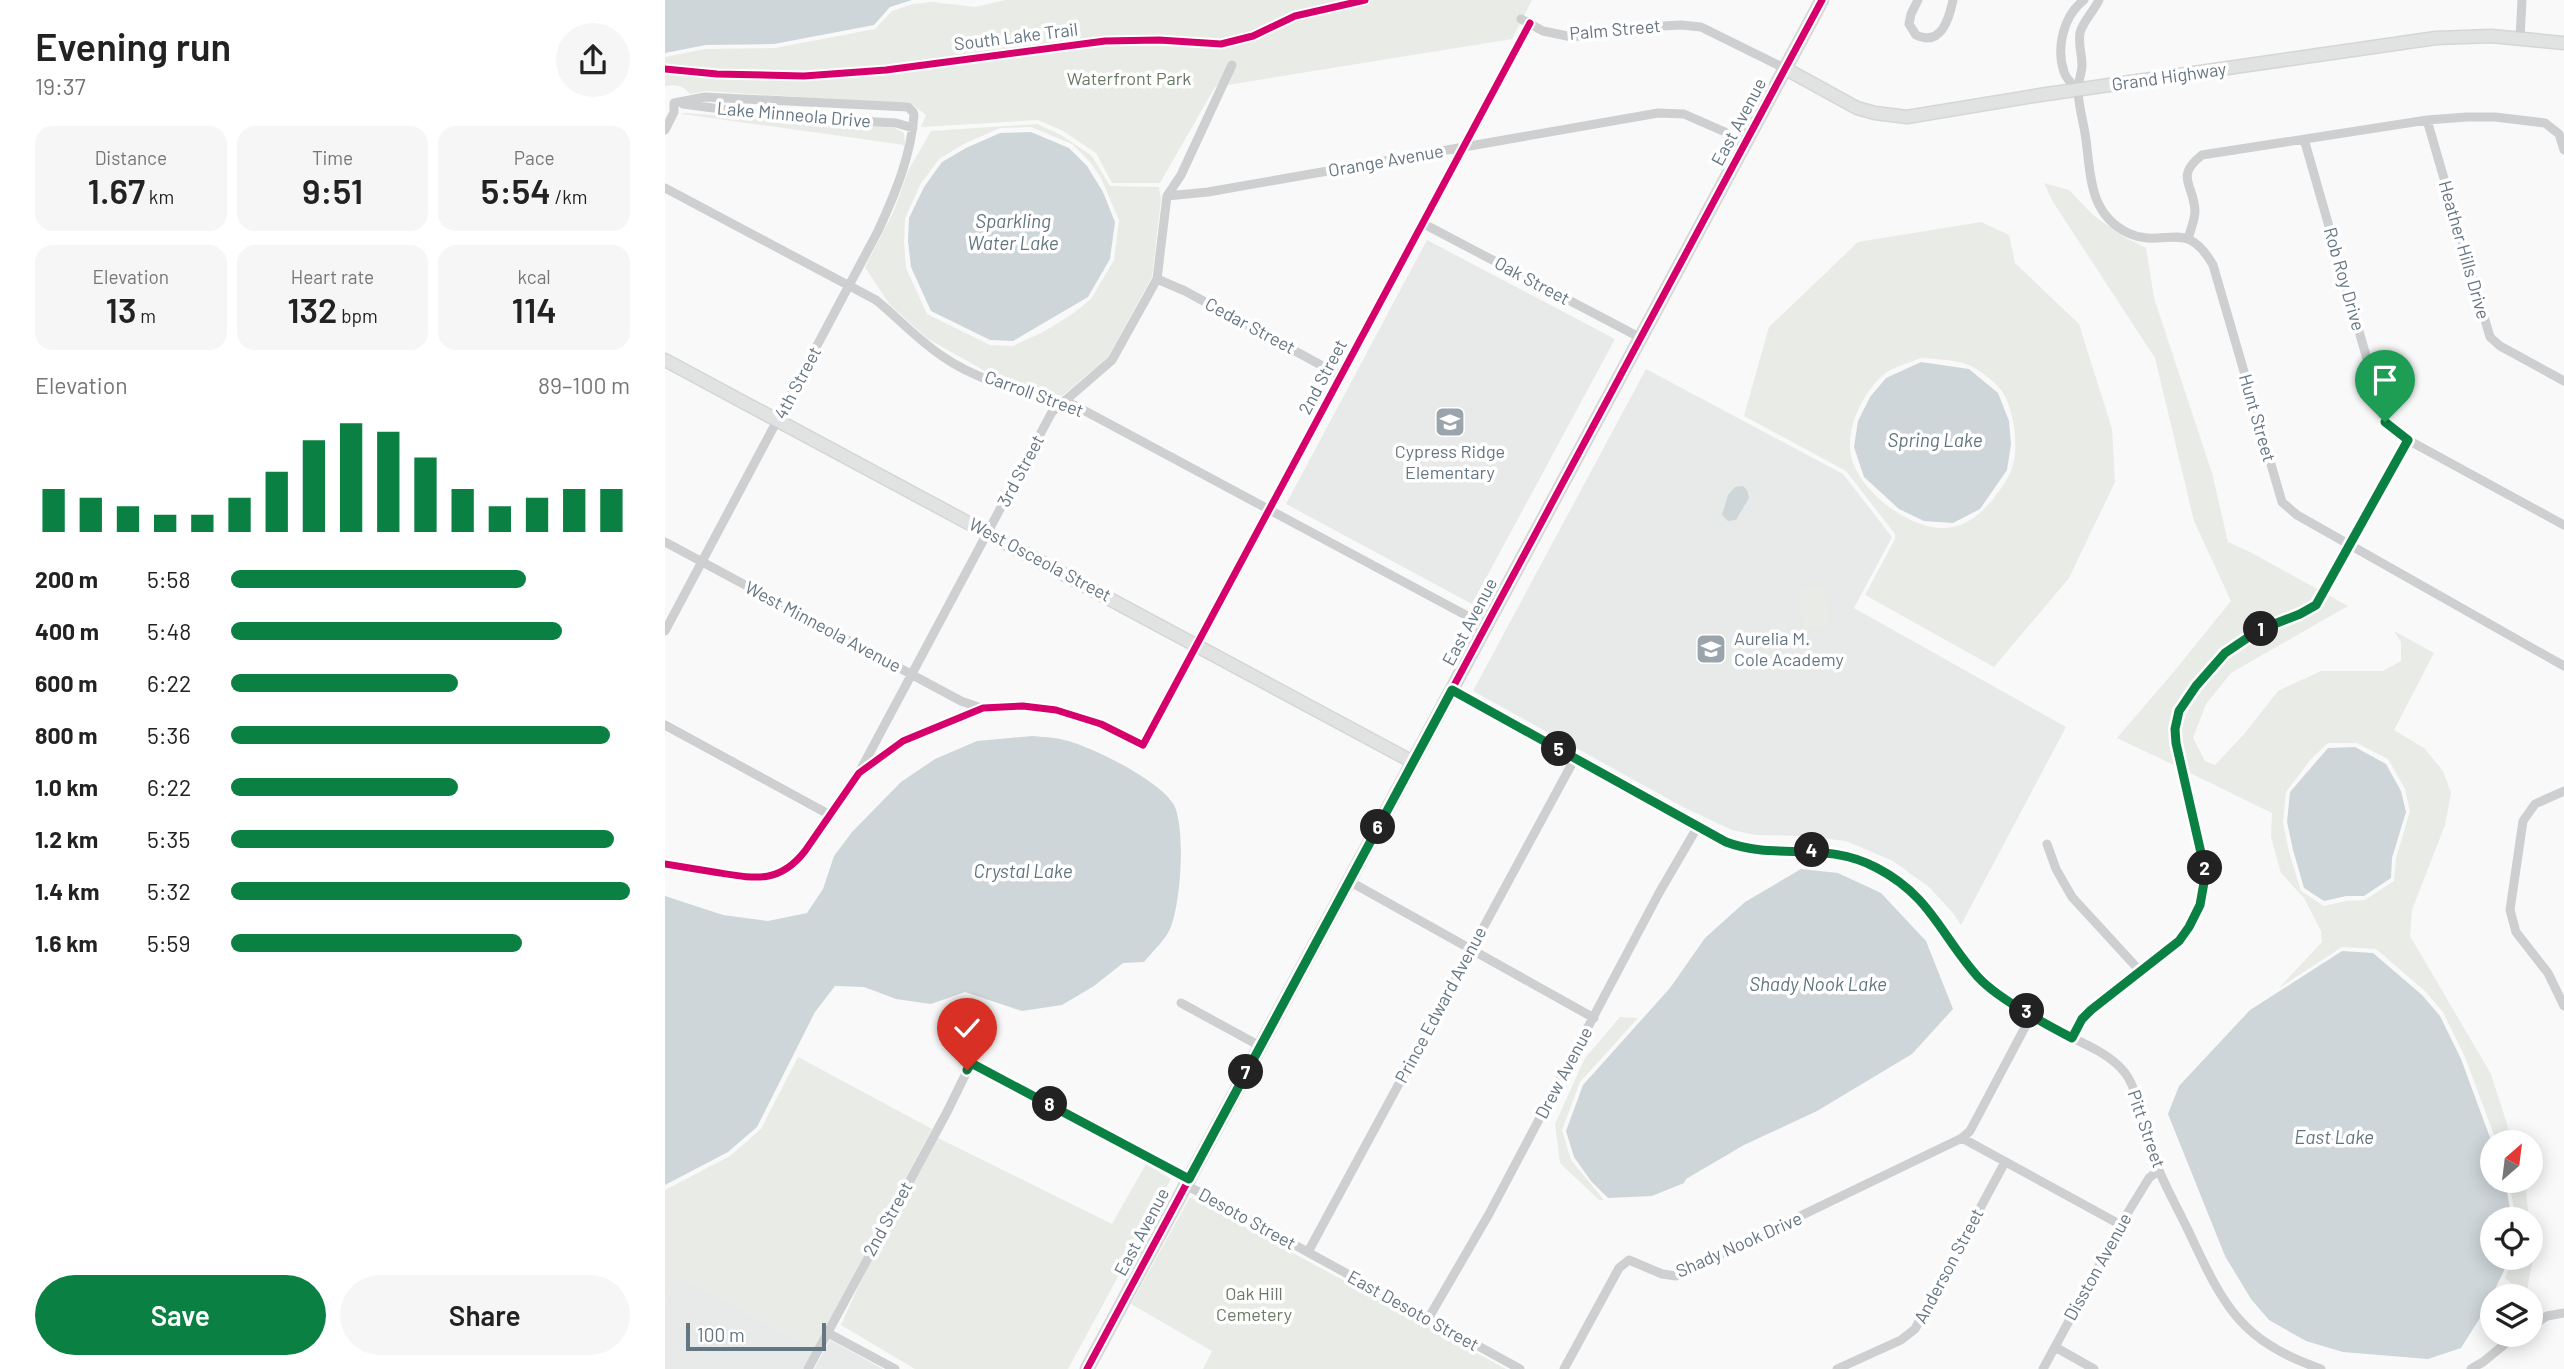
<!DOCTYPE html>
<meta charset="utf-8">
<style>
body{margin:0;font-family:Barlow,sans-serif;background:#f6f6f6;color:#222;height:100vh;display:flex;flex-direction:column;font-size:26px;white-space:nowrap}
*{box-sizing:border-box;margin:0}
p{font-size:23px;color:#767676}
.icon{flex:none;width:38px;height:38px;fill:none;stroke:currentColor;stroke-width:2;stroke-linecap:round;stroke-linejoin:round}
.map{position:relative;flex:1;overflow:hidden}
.drawer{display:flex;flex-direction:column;background:#fff;width:665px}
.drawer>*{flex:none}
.needle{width:46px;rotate:28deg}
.fabs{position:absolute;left:1815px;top:1130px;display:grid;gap:14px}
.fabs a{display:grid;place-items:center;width:63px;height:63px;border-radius:50%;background:#fff;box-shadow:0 4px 18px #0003;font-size:35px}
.scale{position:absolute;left:21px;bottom:18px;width:140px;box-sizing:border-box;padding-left:7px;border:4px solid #657683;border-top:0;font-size:19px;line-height:24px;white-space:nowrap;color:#657683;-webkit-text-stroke:5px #fff;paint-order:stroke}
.pin{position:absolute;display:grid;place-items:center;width:60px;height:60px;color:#fff;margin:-72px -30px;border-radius:50% 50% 50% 0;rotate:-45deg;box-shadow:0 0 7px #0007}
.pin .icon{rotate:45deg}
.km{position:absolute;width:35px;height:35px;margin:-18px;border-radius:50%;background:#222;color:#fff;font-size:19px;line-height:35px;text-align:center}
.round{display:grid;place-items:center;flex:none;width:74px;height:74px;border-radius:37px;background:#f6f6f6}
.summary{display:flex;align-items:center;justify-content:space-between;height:119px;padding:0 35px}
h1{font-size:38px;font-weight:600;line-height:52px}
.figures{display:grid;grid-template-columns:repeat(3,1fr);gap:10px;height:119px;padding:7px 35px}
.figures div{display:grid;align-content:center;border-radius:18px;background:#f6f6f6;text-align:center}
.figures b{font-size:35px;font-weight:600}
.figures small{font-size:19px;font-weight:400}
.figures p{font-size:19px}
.chart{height:196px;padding:14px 35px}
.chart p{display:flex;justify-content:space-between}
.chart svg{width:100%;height:126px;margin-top:7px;stroke:#0b8043;stroke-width:6}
.cta{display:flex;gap:14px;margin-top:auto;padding:14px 35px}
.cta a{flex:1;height:80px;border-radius:42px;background:#0b8043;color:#fff;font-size:28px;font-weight:600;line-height:80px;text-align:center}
.cta a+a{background:#f6f6f6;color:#222}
ul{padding:0 35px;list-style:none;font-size:23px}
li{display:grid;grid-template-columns:112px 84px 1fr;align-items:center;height:52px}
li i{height:18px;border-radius:9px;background:#0b8043}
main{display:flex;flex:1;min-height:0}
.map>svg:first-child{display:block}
.built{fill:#e8e9e9}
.green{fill:#e8ebe6;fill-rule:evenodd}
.water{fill:#ced6d9}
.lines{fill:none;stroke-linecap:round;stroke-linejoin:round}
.secondary-casing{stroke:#d5d6d7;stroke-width:15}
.street{stroke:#cecfd0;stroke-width:9}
.secondary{stroke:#e1e2e2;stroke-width:12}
.cycleway-casing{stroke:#fff;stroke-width:11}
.cycleway{stroke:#d6006c;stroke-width:7}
.route-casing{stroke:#fff;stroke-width:14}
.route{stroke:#0b8043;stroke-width:9}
.labels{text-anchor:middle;stroke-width:7;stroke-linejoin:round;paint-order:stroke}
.street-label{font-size:18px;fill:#657683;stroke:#fff}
.park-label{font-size:18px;fill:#687a64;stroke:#fff}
.poi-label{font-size:18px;fill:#657683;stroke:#fff}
.water-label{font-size:19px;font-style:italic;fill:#60757c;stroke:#fff}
</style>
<main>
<section class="drawer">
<div class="summary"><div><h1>Evening run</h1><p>19:37</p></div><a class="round"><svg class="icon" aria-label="share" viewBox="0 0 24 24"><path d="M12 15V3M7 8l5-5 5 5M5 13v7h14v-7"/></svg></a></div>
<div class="figures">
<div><p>Distance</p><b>1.67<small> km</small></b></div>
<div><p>Time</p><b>9:51</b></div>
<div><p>Pace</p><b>5:54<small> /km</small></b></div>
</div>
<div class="figures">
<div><p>Elevation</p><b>13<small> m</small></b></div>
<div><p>Heart rate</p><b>132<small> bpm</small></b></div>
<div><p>kcal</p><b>114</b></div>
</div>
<div class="chart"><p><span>Elevation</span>89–100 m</p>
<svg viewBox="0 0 160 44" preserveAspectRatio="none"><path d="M5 44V29M15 44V32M25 44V35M35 44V38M45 44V38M55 44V32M65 44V23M75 44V12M85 44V6M95 44V9M105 44V18M115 44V29M125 44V35M135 44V32M145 44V29M155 44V29"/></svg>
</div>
<ul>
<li><b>200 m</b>5:58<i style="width:74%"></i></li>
<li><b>400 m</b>5:48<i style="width:83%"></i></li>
<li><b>600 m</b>6:22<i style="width:57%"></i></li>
<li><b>800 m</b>5:36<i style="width:95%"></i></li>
<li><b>1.0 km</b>6:22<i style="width:57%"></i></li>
<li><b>1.2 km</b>5:35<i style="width:96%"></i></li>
<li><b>1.4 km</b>5:32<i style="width:100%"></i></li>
<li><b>1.6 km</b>5:59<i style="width:73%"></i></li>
</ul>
<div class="cta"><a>Save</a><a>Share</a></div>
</section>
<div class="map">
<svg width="1899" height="1369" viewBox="0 0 1899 1369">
<rect width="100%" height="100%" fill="#f9f9f9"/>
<path class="built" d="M762,240L950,339L807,604L621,504Z
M981,369L1178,474L1227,537L1189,608L1401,727L1296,925L1288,913L1264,887L1228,861L1181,841L1138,836L1091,835L1067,830L1018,807L808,691Z
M12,1276L149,1349L138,1369H0V1301Z
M165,1340L209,1364L218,1369H149Z"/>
<path class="green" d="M341,0H867L847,39L550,87L495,183H447L431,153L398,131L373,120L256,127L261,115L244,102L229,103L41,91L25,94C18,85 11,84 0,86V57L40,49L110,48L210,29L227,11L248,4L267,2L310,7Z
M19,113L230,128L239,133L240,145L17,114Z
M372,124L396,135L427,156L445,186L494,187L496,199L487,277L443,357L397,396L352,384L320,371L263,339L225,305L200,267L228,213L244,169L266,131ZM366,127L407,144L425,162L436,178L454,220L449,260L426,299L406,315L378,332L348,346L325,345L262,314L241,268L239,242L240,219L255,185L274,159L299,144L335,128Z
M1379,183L1404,190L1428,215L1459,237L1481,248L1489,298L1547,473L1563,542L1585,552L1654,590L1648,601L1642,605C1626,613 1608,617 1592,625C1563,641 1515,686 1506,719C1503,735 1508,751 1511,766L1452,738L1507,674L1566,601L1529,521L1490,358L1388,202Z
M1316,222L1344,235L1350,263L1414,324L1447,429L1450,482L1404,578L1329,667L1200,595L1230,539V534L1181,471L1079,416L1104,327L1193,242ZM1256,358C1269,359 1298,360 1308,367C1317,372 1331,383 1337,391C1350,410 1355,453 1345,473C1334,495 1313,522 1288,527C1249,536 1185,487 1185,447C1184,422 1199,392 1218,375C1227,367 1244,363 1256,358Z
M1160,586L1165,625L1138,629L1133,590Z
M1663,595L1683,606L1566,673L1541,704L1528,738L1540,761L1550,765L1580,733L1613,691L1656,671H1718L1736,661V642L1729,631L1769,653L1729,730L1759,748L1778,771L1786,793L1780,825L1747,910L1745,936L1826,1074L1848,1143H1832L1800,1057L1778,1012L1760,991L1711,949L1677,947L1614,988L1657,942L1656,931L1639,898L1616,873L1606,837L1607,813L1523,772C1519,755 1512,736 1516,719C1524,691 1570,648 1596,635C1623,620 1646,623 1663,595ZM1663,743H1692L1723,759L1740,789L1745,811L1731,858L1729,881L1700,900L1681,901L1659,906L1636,891L1624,852L1618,823L1621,792L1646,759Z
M955,1017L973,1018L915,1082L897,1130L906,1160L939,1200H934L895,1163L890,1124L920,1058Z
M133,1057L267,1129L149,1349L12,1277L0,1301V1190L65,1156L96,1129Z
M273,1138L447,1224L481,1164L506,1179L403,1369H250L176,1325L206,1259Z
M1844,1181H1860L1864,1220H1851Z
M525,1197L841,1369H538L547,1351L466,1304Z
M1866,1235L1868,1258L1861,1295L1840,1278L1848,1258H1866Z"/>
<path class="water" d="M0,0H247L225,7L209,25L109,44L41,45L0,53Z
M366,132L404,148L422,166L438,192L450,222L445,259L423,297L348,341L325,340L266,311L246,267L243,241L244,218L259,187L277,162L301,148L335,133Z
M1256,362L1304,369L1333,393L1344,421L1346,444L1342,470L1315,509L1288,523L1259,521L1234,509L1199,477L1189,447L1193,421L1205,397L1221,378Z
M1078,486L1082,490L1084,498L1071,520L1063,521L1057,515L1063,495L1070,487Z
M367,736C377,737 389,737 399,740C426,746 496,781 509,805C521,828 516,911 503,933C497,943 487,952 479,962L458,963L429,986L397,1005L357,1011L300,992L266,1004L231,999L199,987L170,986L150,1012L92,1127L63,1152L0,1185V896L58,915L103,921L142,913L158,889L169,856L187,832L236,782L270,759L312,741Z
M1690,747L1721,764L1736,791L1741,812L1727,858L1726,878L1699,896H1681L1659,901L1639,888L1628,850L1622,822L1625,792L1663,748Z
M1136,869L1173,873L1216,893L1261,941L1288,1009L1247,1054L1152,1111L1079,1145L1021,1179L1019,1183L987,1196L943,1198L926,1181L909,1157L901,1131L918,1085L1005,988L1040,938L1080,902Z
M1677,951L1708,953L1757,995L1775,1016L1796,1059L1827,1143V1181H1840L1847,1220H1827V1258L1844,1260L1820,1310L1796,1348L1763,1359L1678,1352L1641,1341L1604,1320L1586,1299L1560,1256L1503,1114L1514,1086L1585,1010Z"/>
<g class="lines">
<g class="secondary-casing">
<path id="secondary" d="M1121,69L1192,108L1210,113L1242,117L1375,95L1771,38L1826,36L1899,43
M0,360L748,762
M422,1369L1157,0"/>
</g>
<path class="street" d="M1253,0L1246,14L1244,24L1251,35C1276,47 1284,19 1288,0
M1434,0C1429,11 1418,21 1415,33C1413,43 1417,55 1417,65C1417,74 1412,83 1413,92C1414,108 1419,124 1421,140C1426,176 1424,214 1463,233C1500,250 1520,216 1548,265L1617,502L1632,515L1899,666
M856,19L878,31L907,37L977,27L1016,25L1036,27L1121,69
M1855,38L1857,0
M1413,90C1408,85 1401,79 1399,72C1391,48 1398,16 1419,0
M18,104L116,117L231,123L248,128
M1762,120L1825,337L1835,346L1899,381
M0,130L9,112V103
M1639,139L1720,422L1743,440L1899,525
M0,188L211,300C233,318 253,340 277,356C315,383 365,393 409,405L821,626
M502,196L543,192L993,113L1019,114L1060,132
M757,223L976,338
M1523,239C1525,231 1530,220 1530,211C1529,184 1509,177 1537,155L1762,120L1802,117H1830L1880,123L1894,134L1899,150
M492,279L520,291L676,376
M0,542L296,701L316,708
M0,631L213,231C230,194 246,156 249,115L248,112L243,107L40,97L9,103
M787,690L1061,842C1104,859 1153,843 1196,860C1236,876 1263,905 1286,940C1296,955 1307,974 1322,985C1344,1002 1369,1018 1393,1031C1415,1042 1445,1053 1460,1073C1473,1089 1480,1132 1487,1153C1496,1179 1511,1205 1523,1230C1558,1304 1573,1340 1656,1369
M0,725L165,815
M196,769L387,412L447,360L492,279L502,196L516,175L567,65
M1899,791L1870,804L1858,821L1845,910L1851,932L1883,973L1899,1006
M1382,844L1391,869L1407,897L1475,971
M0,864C18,867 37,870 55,873C92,879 115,883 140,851L194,773L238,741L318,708L358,706L391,710L436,724L478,745L865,23
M684,881L929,1018
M516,1003L595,1046
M1407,1038L1417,1019L1426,1010L1514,941C1531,918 1541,895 1540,866L1511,743C1510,733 1509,724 1513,715C1525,683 1565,645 1596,629C1614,620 1634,616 1651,605L1743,440
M1297,1138L1456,1225
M521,1185L855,1369
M643,1252L910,758
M763,1319L824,1214L994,893L1033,826
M1866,1326L1882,1316L1899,1313
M163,1333L230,1369
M1390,1347L1429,1369
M143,1369L282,1112L306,1063L524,1179
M899,1369L954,1268L964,1260L997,1274L1011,1276L1297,1138L1305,1131L1367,1014
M1172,1369L1236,1340L1250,1329L1340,1162
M1378,1369L1462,1214L1484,1178L1494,1170
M1806,1369L1818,1362L1851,1335"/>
<use href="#secondary" class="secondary"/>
<g class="cycleway-casing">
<path id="cycleway" d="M0,69L52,74L139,76L221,70L440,41L494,40L556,44L588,36L630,16L700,0
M0,864C18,867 37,870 55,873C92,879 115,883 140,851L194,773L238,741L318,708L358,706L391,710L436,724L478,745L865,23
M422,1369L1157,0"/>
</g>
<use href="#cycleway" class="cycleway"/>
</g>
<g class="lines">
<g class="route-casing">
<path id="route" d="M302,1070L306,1063L524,1179L787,690L1061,842C1111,861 1160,840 1212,868C1266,896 1276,936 1313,977C1331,997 1382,1025 1407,1038L1417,1019L1426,1010L1514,941L1524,927L1535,905L1540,877L1539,866L1511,743L1510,729L1514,711L1531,686L1560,653L1594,630L1635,614L1651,605L1743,440L1720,422"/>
</g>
<use href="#route" class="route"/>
</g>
<defs>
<g id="school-square" transform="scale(1.575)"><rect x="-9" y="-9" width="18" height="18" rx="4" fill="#99a4ac" stroke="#fff"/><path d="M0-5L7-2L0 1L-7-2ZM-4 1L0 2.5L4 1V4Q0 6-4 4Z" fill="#fff"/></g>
</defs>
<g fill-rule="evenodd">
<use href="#school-square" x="785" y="422"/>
<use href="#school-square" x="1046" y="649"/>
</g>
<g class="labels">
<g class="street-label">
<text transform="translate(950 30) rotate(-5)" y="6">Palm Street</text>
<text transform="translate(351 37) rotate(-7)" y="6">South Lake Trail</text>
<text transform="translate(1504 77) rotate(-8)" y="6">Grand Highway</text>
<text transform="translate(129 115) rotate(5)" y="6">Lake Minneola Drive</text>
<text transform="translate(1074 122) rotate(-62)" y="6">East Avenue</text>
<text transform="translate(721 161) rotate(-10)" y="6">Orange Avenue</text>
<text transform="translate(1799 250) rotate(74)" y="6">Heather Hills Drive</text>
<text transform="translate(1679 279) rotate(74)" y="6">Rob Roy Drive</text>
<text transform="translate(867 281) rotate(28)" y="6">Oak Street</text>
<text transform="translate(585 326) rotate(28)" y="6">Cedar Street</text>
<text transform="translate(658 377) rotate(-62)" y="6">2nd Street</text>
<text transform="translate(133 383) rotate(-62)" y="6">4th Street</text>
<text transform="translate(369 394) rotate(20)" y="6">Carroll Street</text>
<text transform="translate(1592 418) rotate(74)" y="6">Hunt Street</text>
<text transform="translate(356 471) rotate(-62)" y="6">3rd Street</text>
<text transform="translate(375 560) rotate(28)" y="6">West Osceola Street</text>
<text transform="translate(805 622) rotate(-62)" y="6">East Avenue</text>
<text transform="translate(158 627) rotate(28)" y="6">West Minneola Avenue</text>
<text transform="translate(776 1005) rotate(-62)" y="6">Prince Edward Avenue</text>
<text transform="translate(899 1073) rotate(-62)" y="6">Drew Avenue</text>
<text transform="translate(1481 1129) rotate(71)" y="6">Pitt Street</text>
<text transform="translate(223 1219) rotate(-61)" y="6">2nd Street</text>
<text transform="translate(582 1219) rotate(29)" y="6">Desoto Street</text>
<text transform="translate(477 1232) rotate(-62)" y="6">East Avenue</text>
<text transform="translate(1074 1245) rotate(-24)" y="6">Shady Nook Drive</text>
<text transform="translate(1284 1266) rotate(-62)" y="6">Anderson Street</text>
<text transform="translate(1433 1267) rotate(-61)" y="6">Disston Avenue</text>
<text transform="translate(748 1311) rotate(29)" y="6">East Desoto Street</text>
</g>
<g class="park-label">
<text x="464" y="85">Waterfront Park</text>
<text x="589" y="1300">Oak Hill<tspan x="589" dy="21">Cemetery</tspan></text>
</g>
<g class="poi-label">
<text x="785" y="458">Cypress Ridge<tspan x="785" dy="21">Elementary</tspan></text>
<text x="1069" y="645" text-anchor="start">Aurelia M.<tspan x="1069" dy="21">Cole Academy</tspan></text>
</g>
<g class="water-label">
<text x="348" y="228">Sparkling<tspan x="348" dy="22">Water Lake</tspan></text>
<text x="1270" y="447">Spring Lake</text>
<text x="358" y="878">Crystal Lake</text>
<text x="1153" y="991">Shady Nook Lake</text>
<text x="1669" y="1144">East Lake</text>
</g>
</g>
</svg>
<div class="fabs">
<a><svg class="needle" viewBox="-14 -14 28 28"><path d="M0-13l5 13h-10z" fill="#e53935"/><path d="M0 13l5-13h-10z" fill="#767676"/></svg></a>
<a><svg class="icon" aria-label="locate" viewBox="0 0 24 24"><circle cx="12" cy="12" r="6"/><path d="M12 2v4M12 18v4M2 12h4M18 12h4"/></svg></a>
<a><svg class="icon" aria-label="layers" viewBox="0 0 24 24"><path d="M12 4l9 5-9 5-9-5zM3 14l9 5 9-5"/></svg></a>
</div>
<div class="scale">100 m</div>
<div class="pin" style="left:1720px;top:422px;background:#1e9e55"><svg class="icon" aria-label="arrive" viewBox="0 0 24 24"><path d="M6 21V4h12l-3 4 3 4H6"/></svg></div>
<div class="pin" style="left:302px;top:1070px;background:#d93025"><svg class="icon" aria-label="check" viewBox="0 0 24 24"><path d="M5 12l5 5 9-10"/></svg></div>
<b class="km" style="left:1596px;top:629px">1</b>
<b class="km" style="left:1540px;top:868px">2</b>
<b class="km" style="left:1362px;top:1011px">3</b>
<b class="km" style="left:1147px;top:850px">4</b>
<b class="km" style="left:894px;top:749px">5</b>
<b class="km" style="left:713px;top:827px">6</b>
<b class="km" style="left:581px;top:1072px">7</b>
<b class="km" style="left:385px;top:1104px">8</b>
</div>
</main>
